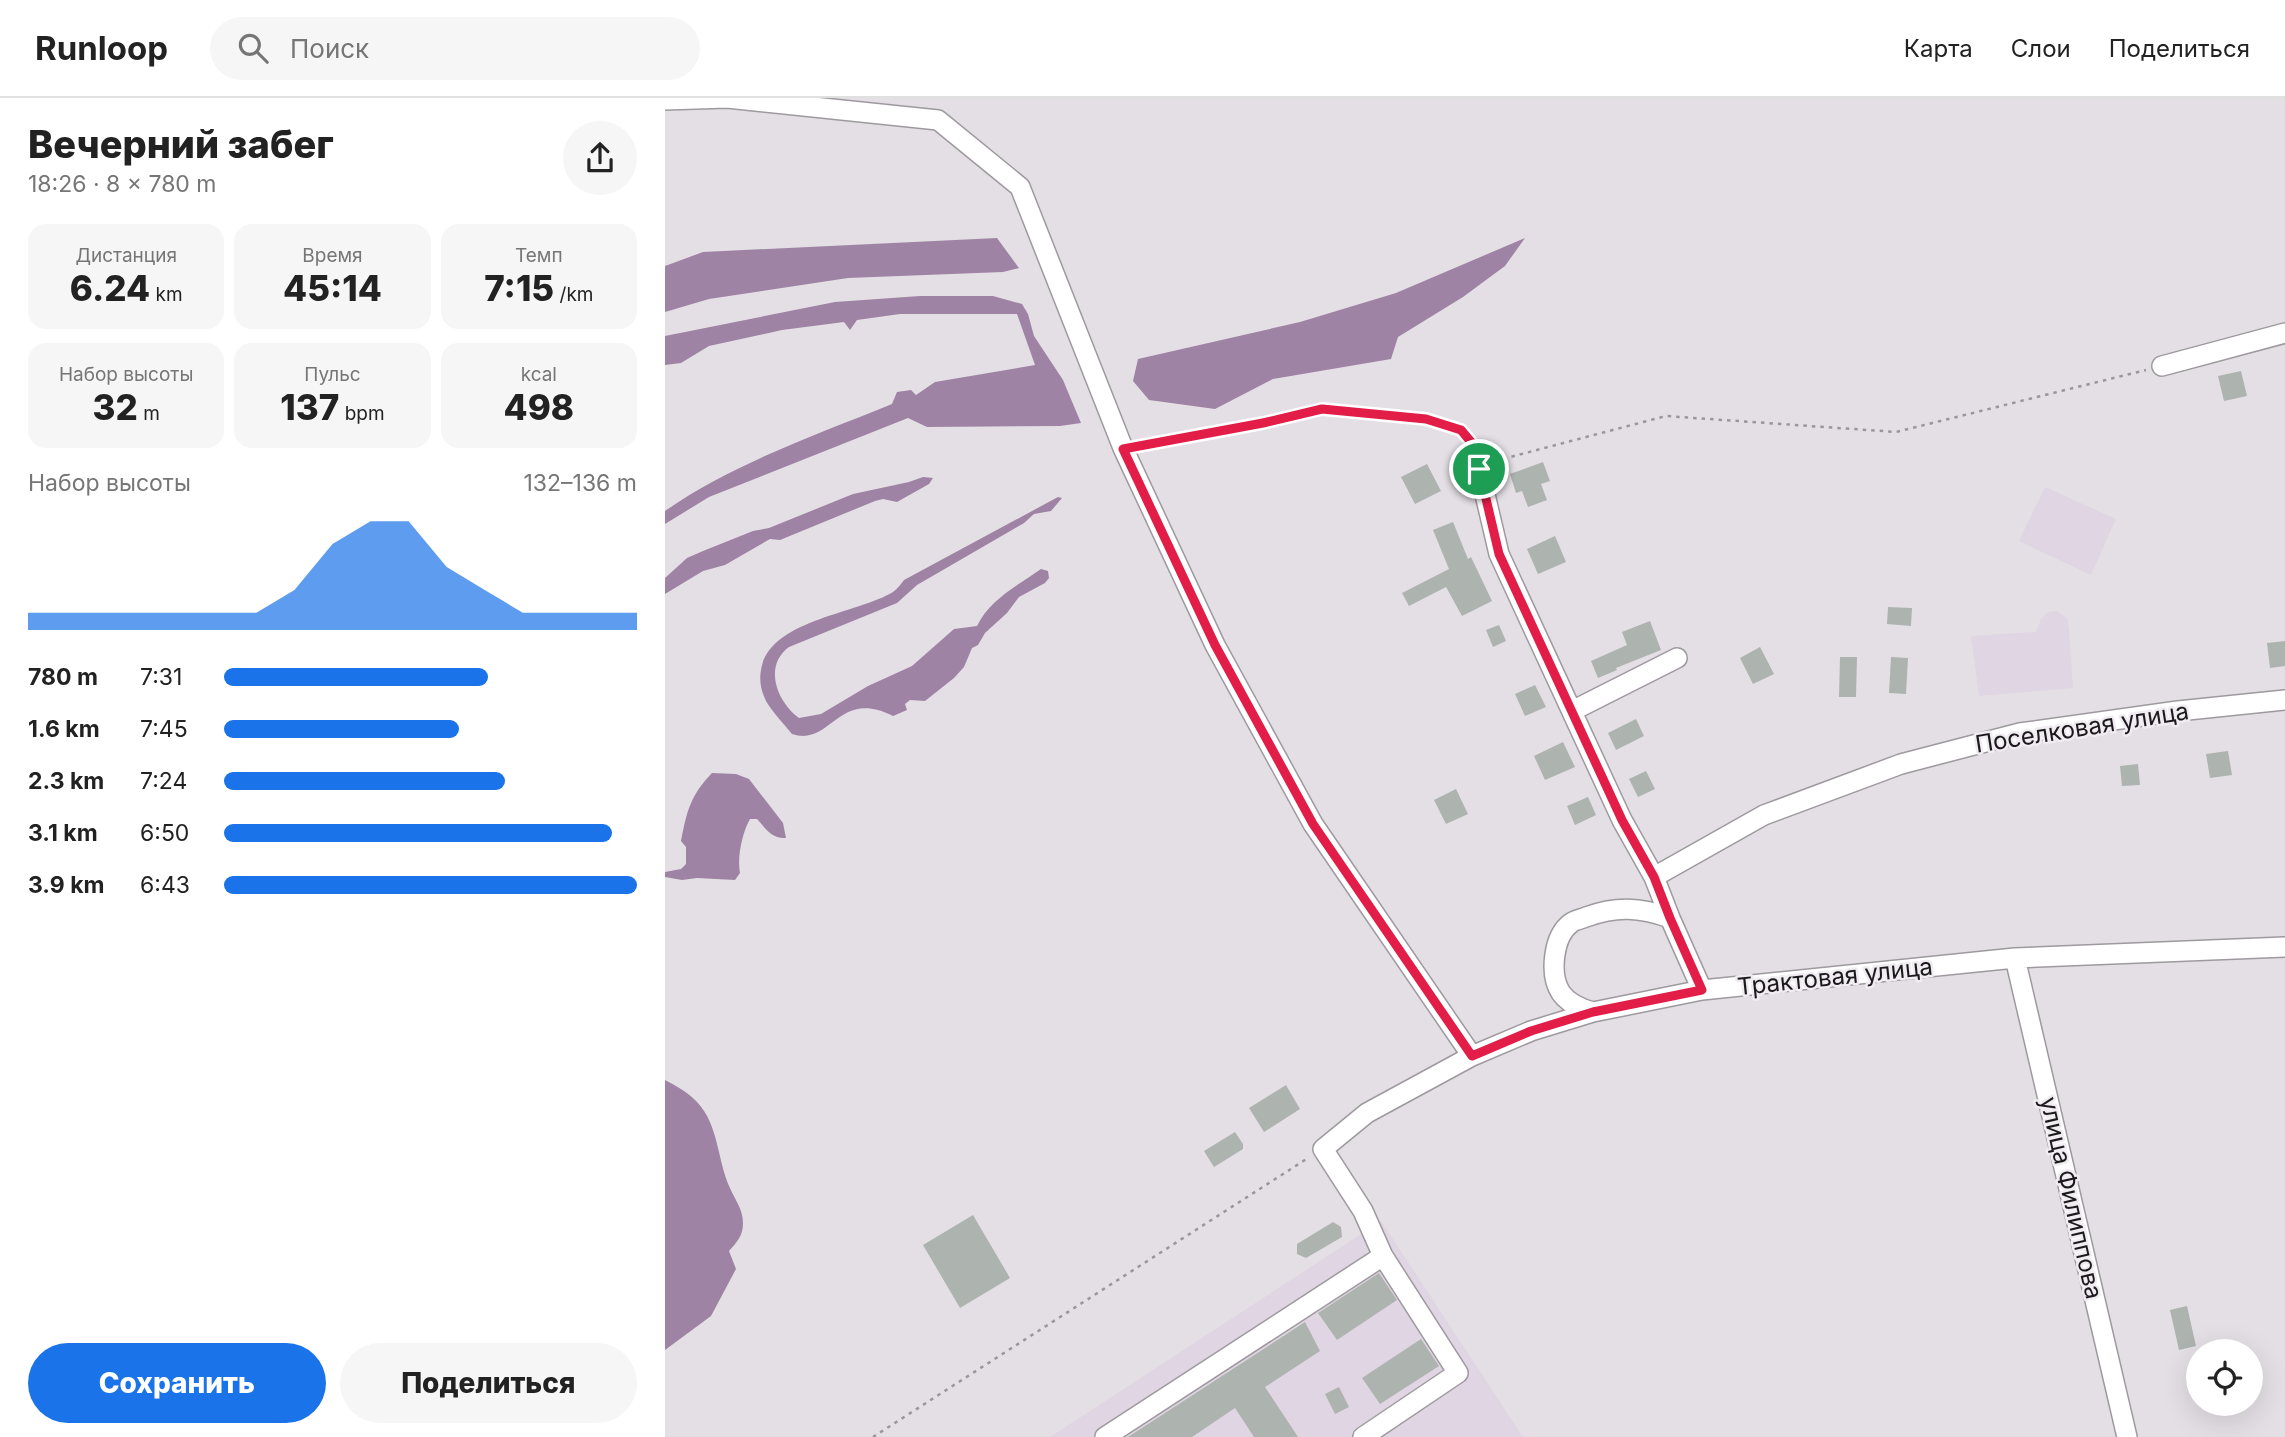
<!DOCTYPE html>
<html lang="ru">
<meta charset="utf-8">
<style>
body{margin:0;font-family:Inter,sans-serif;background:#f6f6f6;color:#222;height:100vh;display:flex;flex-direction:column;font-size:26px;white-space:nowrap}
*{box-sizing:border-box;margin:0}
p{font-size:23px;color:#767676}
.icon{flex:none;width:38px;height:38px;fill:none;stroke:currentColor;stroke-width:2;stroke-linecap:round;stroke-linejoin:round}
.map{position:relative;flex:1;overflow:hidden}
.drawer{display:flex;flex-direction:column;background:#fff;width:665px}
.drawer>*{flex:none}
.buttons{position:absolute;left:1521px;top:1241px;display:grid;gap:14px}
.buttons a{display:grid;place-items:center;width:77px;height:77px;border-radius:50%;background:#fff;box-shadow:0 7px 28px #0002;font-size:35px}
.pin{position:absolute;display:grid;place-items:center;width:60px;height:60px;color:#fff;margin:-30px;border:4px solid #fff;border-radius:50%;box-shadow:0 2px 7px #0007}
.round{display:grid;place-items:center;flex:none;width:74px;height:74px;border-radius:37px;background:#f6f6f6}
.summary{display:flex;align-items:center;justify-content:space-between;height:119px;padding:0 28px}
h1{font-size:38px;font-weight:800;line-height:52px}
.figures{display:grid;grid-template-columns:repeat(3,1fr);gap:10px;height:119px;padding:7px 28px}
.figures div{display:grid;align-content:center;border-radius:18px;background:#f6f6f6;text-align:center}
.figures b{font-size:35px;font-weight:800}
.figures small{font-size:19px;font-weight:400}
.figures p{font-size:19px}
.chart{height:196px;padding:14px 28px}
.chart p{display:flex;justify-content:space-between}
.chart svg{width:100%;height:126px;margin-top:7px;fill:#1a73e8;opacity:.7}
.action{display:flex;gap:14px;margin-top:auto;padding:14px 28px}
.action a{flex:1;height:80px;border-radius:42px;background:#1a73e8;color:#fff;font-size:28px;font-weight:800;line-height:80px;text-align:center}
.action a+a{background:#f6f6f6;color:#222}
ul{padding:0 28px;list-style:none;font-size:23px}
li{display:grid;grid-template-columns:112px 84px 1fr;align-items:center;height:52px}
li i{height:18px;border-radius:9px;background:#1a73e8}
header{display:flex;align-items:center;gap:42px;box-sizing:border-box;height:98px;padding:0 35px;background:#fff;border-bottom:2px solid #e0e0e0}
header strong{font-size:33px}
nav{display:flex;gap:38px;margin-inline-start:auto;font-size:24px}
.search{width:490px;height:63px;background:#f6f6f6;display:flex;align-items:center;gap:18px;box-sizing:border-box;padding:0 24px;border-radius:38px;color:#767676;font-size:26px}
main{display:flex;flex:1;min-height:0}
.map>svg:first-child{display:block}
.built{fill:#e0d5e2}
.water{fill:#9f83a4}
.building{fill:#adb3ae}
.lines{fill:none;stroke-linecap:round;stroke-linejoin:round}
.minor-casing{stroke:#9e999f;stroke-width:22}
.path{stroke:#9a969b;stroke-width:2.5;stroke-dasharray:3.5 5;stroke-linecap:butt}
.minor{stroke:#fff;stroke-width:19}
.route-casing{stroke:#fff;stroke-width:14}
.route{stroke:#e11d48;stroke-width:9}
.labels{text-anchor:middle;stroke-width:5;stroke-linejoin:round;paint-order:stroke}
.street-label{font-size:24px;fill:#1b191b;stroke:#f1ecf2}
</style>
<header>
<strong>Runloop</strong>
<div class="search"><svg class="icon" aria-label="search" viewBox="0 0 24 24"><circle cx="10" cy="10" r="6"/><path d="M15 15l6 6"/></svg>Поиск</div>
<nav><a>Карта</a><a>Слои</a><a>Поделиться</a></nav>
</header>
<main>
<section class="drawer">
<div class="summary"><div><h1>Вечерний забег</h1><p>18:26 · 8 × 780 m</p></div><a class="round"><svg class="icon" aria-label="share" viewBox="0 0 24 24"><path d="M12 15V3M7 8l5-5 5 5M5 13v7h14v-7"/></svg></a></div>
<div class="figures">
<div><p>Дистанция</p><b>6.24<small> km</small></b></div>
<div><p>Время</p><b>45:14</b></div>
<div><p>Темп</p><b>7:15<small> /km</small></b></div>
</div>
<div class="figures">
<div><p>Набор высоты</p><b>32<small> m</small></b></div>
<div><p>Пульс</p><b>137<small> bpm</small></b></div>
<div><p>kcal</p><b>498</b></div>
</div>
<div class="chart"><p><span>Набор высоты</span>132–136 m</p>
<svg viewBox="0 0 160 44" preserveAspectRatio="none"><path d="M0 44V38L10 38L20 38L30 38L40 38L50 38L60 38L70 30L80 14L90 6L100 6L110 22L120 30L130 38L140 38L150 38L160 38V44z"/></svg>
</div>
<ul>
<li><b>780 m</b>7:31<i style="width:64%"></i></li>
<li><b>1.6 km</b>7:45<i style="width:57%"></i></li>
<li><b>2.3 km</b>7:24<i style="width:68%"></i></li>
<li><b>3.1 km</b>6:50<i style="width:94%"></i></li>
<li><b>3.9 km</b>6:43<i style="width:100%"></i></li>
</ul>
<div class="action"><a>Сохранить</a><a>Поделиться</a></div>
</section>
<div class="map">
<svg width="1620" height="1339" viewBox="0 0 1620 1339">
<rect width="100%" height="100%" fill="#e4dfe5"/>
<path class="built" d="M1380,389L1451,421L1426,477L1354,443Z
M1392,513L1402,520L1404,532L1408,590L1314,598L1306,538L1371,534L1376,521L1383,514Z
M716,1123L858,1339H385Z"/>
<path class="water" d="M332,140L354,170L338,174L183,180L44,201L0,214V168L38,154Z
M860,140L840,168L798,199L733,239L726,261L608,281L550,311L484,302L468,283L473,261L635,224L731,195Z
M255,198H328L357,206L363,216L369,238L398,282L416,325L395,328L262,329L243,320L44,399L0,426V413C67,366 151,337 227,306L232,294L246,292L251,297L270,284L370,267L352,216H235L192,222L185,232L179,224L117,232L44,248L16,265L0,267V238L170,204Z
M258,379L268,380L264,386L232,404L218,401L210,403L115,442L105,441L60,467L38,473L0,496V480L22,460L38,453L88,433L104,430L188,396L244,384Z
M393,399L397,400L386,413L369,416L359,425L252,487L232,505L124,549C98,568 112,604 134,620L156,616L203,588L247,568L289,531L312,528C325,501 352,488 376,471L383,473L384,480L380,485L354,499L342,515L320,535L313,547L307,550L299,569L289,580L260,603L245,602L240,606L242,612L228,618C172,590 167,649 127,636C119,626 108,615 101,603C96,593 94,582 96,572C103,522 192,516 228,494C232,491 236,486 239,482Z
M47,675L71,676L84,681L118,725L121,740C107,741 101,731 92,721H85C77,735 72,760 75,775L70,782L32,780L17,782L0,779V774L16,771L21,766V749L16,743C22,713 25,698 47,675Z
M0,982C11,988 23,994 32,1004C54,1027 52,1062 65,1090C70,1102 78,1111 78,1125C78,1138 72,1144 64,1153L71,1171L46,1218L0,1252Z"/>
<path class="building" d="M1576,273L1582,298L1559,303L1553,278Z
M878,364L885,383L876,386L882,402L863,409L857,393L851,395L845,376Z
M762,366L776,393L750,406L736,379Z
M788,424L803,461L806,459L827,503L797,518L781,489L744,508L737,495L784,471L768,432Z
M890,438L901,464L873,476L862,451Z
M1223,509L1247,510L1246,528L1222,526Z
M985,523L996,552L951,570L952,572L933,580L926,563L962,547L957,534Z
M834,527L841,543L828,549L821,532Z
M1620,543V568L1605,570L1602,545Z
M1095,549L1109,576L1088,586L1075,560Z
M1175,559H1192L1191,599H1174Z
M1226,559L1243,560L1241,596L1224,595Z
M870,587L881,609L860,618L850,596Z
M971,621L979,638L951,652L943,635Z
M898,644L910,669L880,682L869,658Z
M1563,653L1567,677L1545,680L1541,656Z
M1473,666L1475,687L1457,688L1455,668Z
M981,673L990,691L973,699L964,681Z
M791,691L803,716L781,726L769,702Z
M923,699L931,717L910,727L902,708Z
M621,987L635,1011L599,1034L584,1010Z
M570,1034L578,1046V1051L549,1069L539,1053Z
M308,1117L345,1180L295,1210L258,1147Z
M668,1124L676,1129L677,1139L641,1160L632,1156V1146Z
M714,1175L732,1202L672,1242L653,1215Z
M1522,1208L1531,1248L1514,1252L1505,1212Z
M640,1224L655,1253L600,1289L633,1339H589L570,1310L527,1339H463Z
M756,1241L774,1268L715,1306L697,1280Z
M674,1289L684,1309L670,1316L660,1296Z"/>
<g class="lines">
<g class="minor-casing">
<path id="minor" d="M0,2L62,0L273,22L355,89L458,350L550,547L648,726L807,958
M1497,268L1620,235
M814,371L834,456L957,722L989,779L1005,820L1037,892
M907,613L1012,560
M989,779L1099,717L1236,666L1355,635L1513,613L1620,602
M1350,860L1462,1339
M928,914C917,911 903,905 896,895C884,877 888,838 906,825C909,822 917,821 921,819C951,808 975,809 1005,820
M440,1339L718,1158
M698,1339L793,1275L718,1158L698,1113L658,1051L702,1015L807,958L866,933L928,914L1037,892L1350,860L1620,849"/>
</g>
<path class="path" d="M475,347L598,325L657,311L761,321L796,332L813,353
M830,363L1001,318L1231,334L1481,272
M208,1339L643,1060"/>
<use href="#minor" class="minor"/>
</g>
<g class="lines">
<g class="route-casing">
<path id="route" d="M657,311L761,321L796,332L812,351L814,371L834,456L957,722L989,779L1005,820L1037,892L928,914L866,933L807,958L648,726L550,547L458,351L598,325Z"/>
</g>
<use href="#route" class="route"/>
</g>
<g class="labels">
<g class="street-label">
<text transform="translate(1417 630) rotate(-9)" y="8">Поселковая улица</text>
<text transform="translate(1170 879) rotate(-6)" y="8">Трактовая улица</text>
<text transform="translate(1406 1100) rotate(77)" y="8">улица Филиппова</text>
</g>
</g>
</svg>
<div class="buttons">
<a><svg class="icon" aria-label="locate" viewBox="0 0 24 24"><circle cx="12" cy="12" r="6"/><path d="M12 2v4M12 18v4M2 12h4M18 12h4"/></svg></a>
</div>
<div class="pin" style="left:814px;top:371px;background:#1e9e55"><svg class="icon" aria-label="arrive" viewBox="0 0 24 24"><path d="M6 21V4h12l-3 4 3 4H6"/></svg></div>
</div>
</main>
